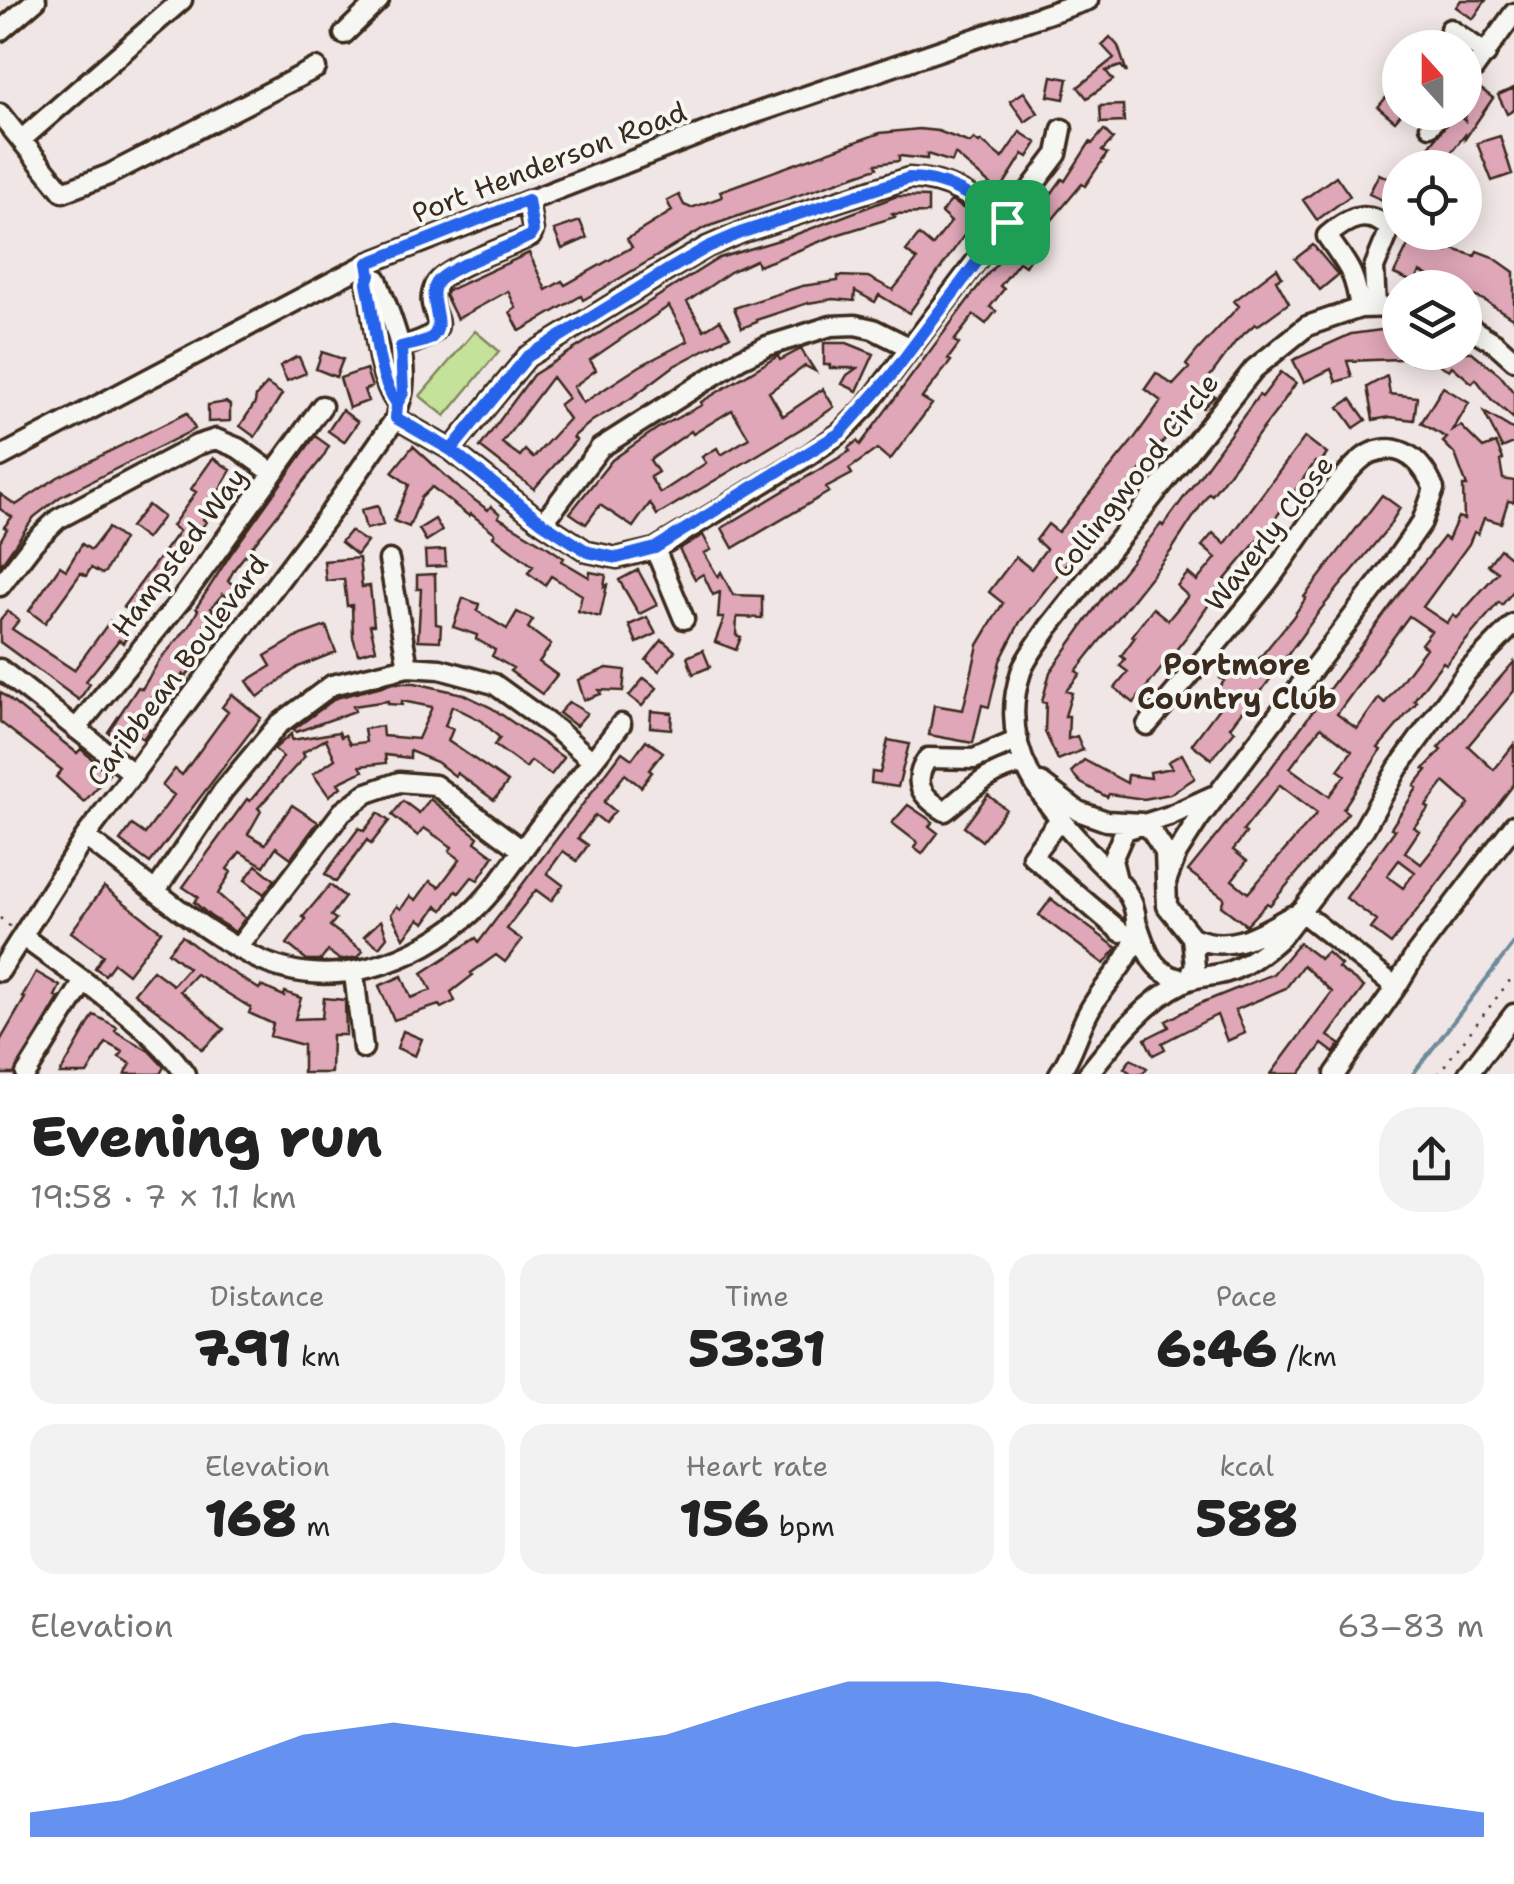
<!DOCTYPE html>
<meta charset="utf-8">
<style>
body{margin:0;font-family:"Shantell Sans",sans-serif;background:#f2f2f2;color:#222;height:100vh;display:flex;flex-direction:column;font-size:38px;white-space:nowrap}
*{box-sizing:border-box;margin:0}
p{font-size:32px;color:#767676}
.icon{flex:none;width:55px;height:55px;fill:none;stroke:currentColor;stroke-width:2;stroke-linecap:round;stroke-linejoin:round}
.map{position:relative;height:1074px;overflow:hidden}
.drawer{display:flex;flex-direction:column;background:#fff;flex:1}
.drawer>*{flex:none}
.needle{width:65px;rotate:339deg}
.tools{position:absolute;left:1382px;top:30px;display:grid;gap:20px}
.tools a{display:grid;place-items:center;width:100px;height:100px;border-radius:50%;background:#fff;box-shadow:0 5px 25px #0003;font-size:50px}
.pin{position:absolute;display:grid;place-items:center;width:85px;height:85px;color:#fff;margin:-42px;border-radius:20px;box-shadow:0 5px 15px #0006}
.round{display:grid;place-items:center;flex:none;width:105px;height:105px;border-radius:40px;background:#f2f2f2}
.overview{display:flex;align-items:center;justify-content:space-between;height:170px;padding:0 30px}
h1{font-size:55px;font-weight:800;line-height:75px}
.stats{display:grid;grid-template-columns:repeat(3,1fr);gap:15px;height:170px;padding:10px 30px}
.stats div{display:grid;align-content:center;border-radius:25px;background:#f2f2f2;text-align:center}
.stats b{font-size:50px;font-weight:800}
.stats small{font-size:28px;font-weight:400}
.stats p{font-size:28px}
.chart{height:280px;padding:20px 30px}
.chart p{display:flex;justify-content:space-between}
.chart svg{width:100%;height:180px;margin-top:10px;fill:#2563eb;opacity:.7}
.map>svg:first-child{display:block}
.green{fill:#c5e29a;stroke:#80865c;stroke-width:2.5}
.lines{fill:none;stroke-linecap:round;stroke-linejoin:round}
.stream{stroke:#6d8b9b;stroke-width:4}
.building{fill:#dfa7b8;stroke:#3b2a1e;stroke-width:2.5;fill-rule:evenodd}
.minor-casing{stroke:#3b2a1e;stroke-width:25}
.path{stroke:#3b2a1e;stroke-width:2.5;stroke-dasharray:2.5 8;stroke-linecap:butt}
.minor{stroke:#f6f6f2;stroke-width:18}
.route-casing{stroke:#fff;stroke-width:20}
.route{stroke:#2563eb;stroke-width:12}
.labels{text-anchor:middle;stroke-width:8;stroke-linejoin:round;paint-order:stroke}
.street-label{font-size:28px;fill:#3b2a1e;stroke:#f6f6f2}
.neighbourhood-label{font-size:30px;font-weight:bold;fill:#3b2a1e;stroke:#f6f6f2}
</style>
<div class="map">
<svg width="1514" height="1074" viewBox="0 0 1514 1074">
<rect width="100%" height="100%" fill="#f1e6e6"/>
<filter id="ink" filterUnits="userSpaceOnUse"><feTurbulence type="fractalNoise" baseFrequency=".01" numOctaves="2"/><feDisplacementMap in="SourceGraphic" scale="20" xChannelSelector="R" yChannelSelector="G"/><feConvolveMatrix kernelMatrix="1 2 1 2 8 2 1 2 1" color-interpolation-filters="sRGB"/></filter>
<g filter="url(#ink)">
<path class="green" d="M475,331L499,351L445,416L420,396Z"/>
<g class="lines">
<path class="stream" d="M1413,1074L1514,943"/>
</g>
<path class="building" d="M1461,0H1486L1473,19L1456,7Z
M1110,37L1118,46L1127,73L1121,66L1106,71L1113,80L1087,98L1078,87L1114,58L1102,45Z
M1052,76L1068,79L1064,99L1048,96Z
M1400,81V115L1395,121L1378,107Z
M1477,86L1493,98L1465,139V135L1445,160L1429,147L1455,113L1465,121V98Z
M1514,88V110L1507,114L1498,95Z
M1024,92L1038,113L1025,122L1010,101Z
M1123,105L1124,122L1101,123L1100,106Z
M919,129L938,131L970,143L974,139L979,143L981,141L1002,158L1020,132L1037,143L1028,157L1023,154L999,192L955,154L952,162L927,154V159L899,156V161L876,164L877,168L704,228L597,292L583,300L581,296L520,331L510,312L516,308L508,291L457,319L445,295L447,291L529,253L546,290L562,281L565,285L632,247L627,239L672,211L667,201L679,195L684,205L691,208L722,197L720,191L880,133Z
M1104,130L1113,139L1102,151L1107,154L1085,186L1082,184L1047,226L1050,228L1025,266L1019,262L1000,286L1004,289L990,307L996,311L986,324L974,315L954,341L959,344L948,359L951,361L922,398L932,404L890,460L877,449L849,469L852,474L826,488L829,492L733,548L722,528L850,451L848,448L857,441L860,445L986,276L1018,240L1062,179L1065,181L1090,142L1092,144Z
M1500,136L1512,174L1492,181L1477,143Z
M1379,174L1400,184V208L1369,194Z
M1336,176L1350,196L1317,220L1303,200Z
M897,196L928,197V213L892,214L895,217L836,235L772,261L758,266L756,260L730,272L687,302L704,330L720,320L730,336L674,366L630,399L592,421L573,437L576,440L534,489L480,447L533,375L719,258L789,237ZM669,306L688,341L640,366L583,403L573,387L596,370L590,360ZM552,377L568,398L559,405L569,419L533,458L525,450L520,456L502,443Z
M951,201L981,219L965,234L909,313L879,295L875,302L855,291L854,301L833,299L808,303L756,320L757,322L742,328L734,308L802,286L838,281V276L868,277L893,290L917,260L906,251L919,235L932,246L951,222L941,213Z
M580,221L587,238L562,249L554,230Z
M1412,237L1448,252L1449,248L1475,256L1477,251L1493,257L1514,272V319L1484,300L1465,293V288L1438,285L1439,281L1420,272L1415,283L1394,274Z
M1313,245L1338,275L1320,290L1295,259Z
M1277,268L1282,277L1276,280L1289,303L1257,326L1255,324L1236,341L1203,386L1215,396L1203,408L1192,399L1174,423L1176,425L1020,622L1000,661L989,707L982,705L973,743L929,735L934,705L963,710L978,645L1003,603L989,592L1004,572L1016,557L1031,569L1046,549L1036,540L1048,524L1058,532L1133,440L1161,401L1145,389L1156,373L1173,385L1189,368L1186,365L1197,351L1239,306L1234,301Z
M1381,330L1400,331L1399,359L1347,361L1352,377L1336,382L1331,369L1304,382L1293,360L1351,334Z
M824,343H847L874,354L857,391L842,384L847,375L857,368H830V365H824Z
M801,349L815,371L805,366L769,392L783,416L823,389L834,407L814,421L657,515L650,503L633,527L600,505L586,524L570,513L612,460L658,428L702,405L701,402L778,356L780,360ZM732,410L749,438L721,455L717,448L702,457L706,463L660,493L650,477L658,472L650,460L691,431L693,434Z
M322,352L343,359L336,377L316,369Z
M1407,352H1472L1500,375L1514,393V419L1491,399L1476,379L1472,383L1452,366L1449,370L1425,357L1423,363H1412Z
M296,357H299L306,373L287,381L280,366Z
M366,369L372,387L364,390L368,401L349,408L340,378Z
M1281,372L1296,383L1278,409L1212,495L1209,493L1171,551L1076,671L1080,674L1066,691L1072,693L1065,716H1069L1068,739L1077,736L1083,750L1058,760L1045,732L1046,703L1042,702L1050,672L1103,597L1161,524L1163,526L1259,395L1262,397Z
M1387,376L1390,394L1417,397L1414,420L1390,417L1373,420L1367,387Z
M267,384L282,394L255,437L240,426L255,403L256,396Z
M1443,387L1469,403L1453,430L1461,426L1483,448L1496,443L1503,459L1500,461L1503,479L1514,481V502L1508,501L1501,523L1484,518L1478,534L1474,532L1469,544L1423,607L1447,623L1453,615L1457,618L1498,572L1488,565L1500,549L1514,560V590L1502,605L1499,602L1446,664L1443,662L1414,700L1417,702L1378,748L1381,750L1343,809L1348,813L1270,905L1267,903L1246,925L1221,906L1224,898L1188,871L1268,772L1400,593L1444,537L1448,540L1458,517L1464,519L1463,486H1467L1455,454L1443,442L1447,438L1421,423ZM1409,616L1431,631L1421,644L1426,648L1385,703L1379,698L1357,729L1337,714ZM1321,727L1352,751L1338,770L1345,775L1329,796L1290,768ZM1280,785L1317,813L1248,893L1232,880L1247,861L1233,850L1246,833L1243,831Z
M1351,399L1366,420L1354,428L1339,407Z
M226,402L230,405V421L208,422V405Z
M342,410L358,422L344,442L328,431Z
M1484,412L1514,430V443L1502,448Z
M187,413L195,429L60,497L34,517L0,566V541L7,529L4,527L12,517L0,509V494L16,505L58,477Z
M315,436L329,446L323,457L235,568L228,581L240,589L232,600L223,594L211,608L213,610L205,623L211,628L197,650L205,657L196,669L193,667L186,676L183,674L174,687L170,684L162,696L155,691L137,720L150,729L143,739L134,733L126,745L108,732L138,687L142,689L159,661L189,626L198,610L196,608L230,555Z
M1305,437L1327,454L1319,465L1315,462L1275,519L1213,594L1215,596L1187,636L1134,703L1115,688L1128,672L1120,666L1125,659L1121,656L1135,637L1132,636L1153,608L1168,620L1188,596L1177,586L1188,573L1197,581L1216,558L1202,546L1213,533L1225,544Z
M413,446L461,490L488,510L491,506L500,514L498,517L546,546L564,558L562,561L589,577L590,572L606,575L604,587L607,585L600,617L578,611L582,595L551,576L545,585L528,573L533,566L493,536L495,533L471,514L469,516L432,487L421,498L409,527L394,521L409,485L392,472Z
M213,458L231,470L203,519L206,522L187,548L190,550L152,598L140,619L123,607L179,531L172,526L196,492L191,489Z
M1382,495L1400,508L1387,529L1321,609L1252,704L1249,702L1230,727L1235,731L1211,759L1192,744L1219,708L1209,700L1224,681L1220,678L1231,665L1244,677L1293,617L1306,598L1304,597Z
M148,505L163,517L146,539L130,527Z
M378,506L383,525L366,529L361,510Z
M435,519L442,531L426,541L419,529Z
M108,528L123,539L105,572L102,574L91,568L86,576L81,573L45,623L29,611L60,566L66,570L82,544L91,550Z
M350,531L367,542L357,555L341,542Z
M703,535L711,550L704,553L718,577L721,572L733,595L762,596V618L737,617L736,635L741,637L736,650L715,642L724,618H718L720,592L713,595L703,574L695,579L679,549Z
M445,550L446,566L426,567L425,551Z
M359,558L362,587L370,586L374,625H370L376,649L358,654L353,637L352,605L347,606L344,579L326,581L324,561Z
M638,570L657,605L639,614L619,580Z
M435,574L436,624L441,625L440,641L418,640L421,589H417V575Z
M463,598L479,604L477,611L507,629L517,612L533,620L528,628L551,645L539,662L557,675L542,694L510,671L513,668L492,656L495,650L476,639L477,635L453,627Z
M7,611L19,620L12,629L74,670L110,621L129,634L123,643L119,640L86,681L90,684L79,700L0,642V620Z
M647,617L656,634L637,643L629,625Z
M326,626L336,652L298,667L258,697L247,681L271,666L265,656L301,635Z
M662,640L675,651L659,671L646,660Z
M703,650L710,667L693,674L687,657Z
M1514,662V691L1468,746L1494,770L1514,744V784L1391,944L1371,929L1377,921L1346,898L1395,830L1391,828L1417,788L1414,786L1427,770L1424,769L1441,750L1438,748ZM1444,782L1469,804L1421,864L1405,852L1419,831L1414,827L1429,808L1426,806ZM1399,860L1415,872L1403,888L1387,876Z
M607,668L625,670L623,691L599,690L601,694L584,700L578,680Z
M644,678L657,688L642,706L629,696Z
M394,683H415L463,694L492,708L564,758L551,775L531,761L526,768L494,745L500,738L482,721L452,706L445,726L453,729L448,741L508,782L494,800L457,773L455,776L437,762L410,751V758L385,755L386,763L360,766L363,771L338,783L341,787L329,796L313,774L335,759L326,739L302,753L305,756L258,808L261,811L248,834L265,844L292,805L318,822L291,858L276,847L264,866L240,852L227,869L231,872L218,894L245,918L235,932L210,916L194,902L198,897L183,887L247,799L250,801L266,782L283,757L274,749L291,734L292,740L339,732L341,737L345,735L350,744L366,742L364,729L382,726L383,736L418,739L432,707L402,701V705L388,704V701L353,706L355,711L296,732L294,729L336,698Z
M0,692L77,753L81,749L109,774L84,802L56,777L62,770L0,722Z
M232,694L261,718L150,863L120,841L132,825L145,834L174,795L162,786L175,769L182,775L228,712L222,707Z
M569,702L587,713L576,726L559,713Z
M651,711L672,713L671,729L650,727Z
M646,740L663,752L649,770L652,772L641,787L625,774L604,802L615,811L605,823L595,815L578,838L588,845L577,861L563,851L547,873L563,885L551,901L536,890L518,913L507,929L522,940L505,962L496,955L471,973L473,975L451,992L455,1001L441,1008L439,1005L394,1020L379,986L402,976L411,998L431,990L422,973L476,938L479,942L622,752L632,759Z
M888,740L909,744L898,787L871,783L872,772L880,773Z
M1182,754L1195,778L1170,794L1144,799L1109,794L1107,797L1081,783L1071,772L1084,760L1127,783L1128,775L1151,778L1150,772L1172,768L1168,762Z
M988,795L1006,809L982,841L964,827Z
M430,799L478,837L475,842L494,856L478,880L472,877L459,893L456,891L443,910L437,906L425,923L419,919L404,938L391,914L397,906L401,909L410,896L416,900L430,881L439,887L460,859L449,851L452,847L424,828L418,836L392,815L403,801L419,813Z
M908,805L933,822L929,826L938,833L922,854L914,848L917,842L892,823Z
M378,813L389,821L371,844L367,840L336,882L325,874L359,828L364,831Z
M256,865L275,880L264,894L245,880Z
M330,885L345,897L331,916L336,919L330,926L363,951L358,957L340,960L328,951L321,960H307L287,944L306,919L303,917Z
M104,887L161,931L128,974L114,963L105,975L95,968L103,955L71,932Z
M1051,899L1117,948L1104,964L1039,915Z
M381,920L387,937L379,947L364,936Z
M182,936L213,960L259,989L261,986L284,996L285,992L301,998L295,1019L322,1018L324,998L345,1000L346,1035H332L331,1073H303V1045L270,1036L273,1024L249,1013L251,1008L196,974L180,991L224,1029L202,1050L186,1032L134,993L153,970L173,985L188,968L168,952Z
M1299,943L1320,959L1327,952L1341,965L1338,968L1364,987L1328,1036L1340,1044L1334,1053L1322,1044L1300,1074H1271L1332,992L1303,965L1286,988L1235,1010L1245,1033L1227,1041L1217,1015L1162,1043L1165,1049L1153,1055L1145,1039L1169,1027L1166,1021L1201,1003L1273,974Z
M36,972L60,986L55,996L59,998L14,1074H0V1041L25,998L22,997Z
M94,1015L117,1027L115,1031L149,1051L164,1067L160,1074H125L131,1064L119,1057L123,1052L106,1043L87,1074H60Z
M403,1031L422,1039L415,1056L397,1048Z
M1131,1059L1147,1068L1142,1074H1132L1124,1068Z"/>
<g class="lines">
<g class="minor-casing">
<path id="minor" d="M1450,29L1486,54
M0,31L36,0
M344,34L379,0
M1465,81L1514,13
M0,114L63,192L108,175L316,68
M1430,126L1441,112
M21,140L182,0
M370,275L367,283C376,322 374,370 397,404
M1360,308C1354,269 1348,267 1327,236C1348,218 1367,208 1390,229L1374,268L1376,307
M1465,325L1495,343L1514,360
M401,347C469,326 419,319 435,286C444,267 510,247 531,236L533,231L528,201
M396,418L451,450L543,523L588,552L617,558L655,549L695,525L809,455L840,433L866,407L1057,154L1062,129
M451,450L527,357L668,270L707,247L740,233L909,178C949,179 976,199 1007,222
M0,457L368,263L747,116L1088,0
M543,523L600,448L740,359L767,346L831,326L855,325L873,329L911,348
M655,549L684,619
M389,560L408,667
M0,586L34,542L58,519L197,445L216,439L238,448L273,473
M0,669L134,774
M1147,725C1187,678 1228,632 1266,584C1288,557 1344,464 1371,453C1403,440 1423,463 1434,489L1422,522L1392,565L1198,820L1177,853L1167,879
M76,729L185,595L322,406
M1018,740L974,759L928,758C911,782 921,797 945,811C971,790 989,770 1024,764
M1041,783L1078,811L1106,821L1142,823L1152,832L1165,852L1167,906L1192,937L1195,967L1187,980
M1060,819L1032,856L1121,932
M85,837C140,877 192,925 252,956C323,993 404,967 463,920C496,893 519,852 545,820C570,788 597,757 621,724
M1117,880L1112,860L1125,830L1169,816L1213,796
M157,889L223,791L278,725L332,685L408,667L440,669L469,677L494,684L556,729L592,761
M1300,911L1396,987L1416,954L1514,825
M1138,926C1147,954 1155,977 1187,980
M22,936C72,974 151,1023 185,1074
M1192,937C1229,954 1258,935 1291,916
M238,948L342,812L367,793L399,782L435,785L522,850
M0,971L85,837L330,513L396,418C397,406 403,398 403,387C407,349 389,314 377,279L370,275
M354,974L363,1048
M26,1074L83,983
M1059,1074C1073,1054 1077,1034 1088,1013C1103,982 1140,957 1136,920C1134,891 1114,878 1096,859C1046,806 995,750 1021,672C1026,657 1040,641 1049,627L1254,369L1307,326L1360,308L1400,307
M1088,1074C1115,1040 1145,1001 1184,982C1198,975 1216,977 1230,971C1250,964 1267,950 1282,936L1364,829L1398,768L1467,672L1514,624
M1335,1074L1396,987
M1468,1074L1514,1014"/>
</g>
<path class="path" d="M0,918L11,927
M1438,1074L1514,975"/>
<use href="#minor" class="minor"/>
</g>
</g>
<g class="lines" filter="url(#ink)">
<g class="route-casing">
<path id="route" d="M1007,222C976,199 949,178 909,178L740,233L708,247L668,270L527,357L451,450L396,418L397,404L403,393L401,347C410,344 424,343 431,338C449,325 423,296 439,280C455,264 508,248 530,236L533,231L528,200L368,263L370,275L367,283C376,322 374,370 397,404L396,418L451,450L543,523L588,552L617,558L655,548L840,433L890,377L1007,222"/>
</g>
<use href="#route" class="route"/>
</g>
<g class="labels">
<g class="street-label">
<text transform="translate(549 162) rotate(-21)" y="10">Port Henderson Road</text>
<text transform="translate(1135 475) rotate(-52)" y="10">Collingwood Circle</text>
<text transform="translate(1269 533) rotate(-52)" y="10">Waverly Close</text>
<text transform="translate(179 552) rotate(-53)" y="10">Hampsted Way</text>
<text transform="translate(177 670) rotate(-53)" y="10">Caribbean Boulevard</text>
</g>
<g class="neighbourhood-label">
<text x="1237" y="675">Portmore<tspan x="1237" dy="34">Country Club</tspan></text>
</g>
</g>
</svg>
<div class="tools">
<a><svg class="needle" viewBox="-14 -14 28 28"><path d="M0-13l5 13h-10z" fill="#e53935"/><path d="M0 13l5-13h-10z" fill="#767676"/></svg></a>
<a><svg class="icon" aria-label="locate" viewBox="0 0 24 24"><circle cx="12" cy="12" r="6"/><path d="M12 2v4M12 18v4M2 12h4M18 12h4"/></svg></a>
<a><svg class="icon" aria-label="layers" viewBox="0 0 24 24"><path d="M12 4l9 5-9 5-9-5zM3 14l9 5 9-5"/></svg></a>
</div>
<div class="pin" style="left:1007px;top:222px;background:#1e9e55"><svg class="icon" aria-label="arrive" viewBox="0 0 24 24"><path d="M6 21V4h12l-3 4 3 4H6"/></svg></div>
</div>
<section class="drawer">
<div class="overview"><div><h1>Evening run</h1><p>19:58 · 7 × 1.1 km</p></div><a class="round"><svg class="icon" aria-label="share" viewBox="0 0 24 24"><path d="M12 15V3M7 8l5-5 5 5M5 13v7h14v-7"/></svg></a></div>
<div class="stats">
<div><p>Distance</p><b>7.91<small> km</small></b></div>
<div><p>Time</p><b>53:31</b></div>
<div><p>Pace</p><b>6:46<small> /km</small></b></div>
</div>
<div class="stats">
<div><p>Elevation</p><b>168<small> m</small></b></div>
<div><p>Heart rate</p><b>156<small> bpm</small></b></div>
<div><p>kcal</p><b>588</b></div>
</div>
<div class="chart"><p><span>Elevation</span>63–83 m</p>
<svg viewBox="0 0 160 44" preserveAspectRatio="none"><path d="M0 44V38L10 35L20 27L30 19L40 16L50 19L60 22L70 19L80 12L90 6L100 6L110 9L120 16L130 22L140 28L150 35L160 38V44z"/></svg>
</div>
</section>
